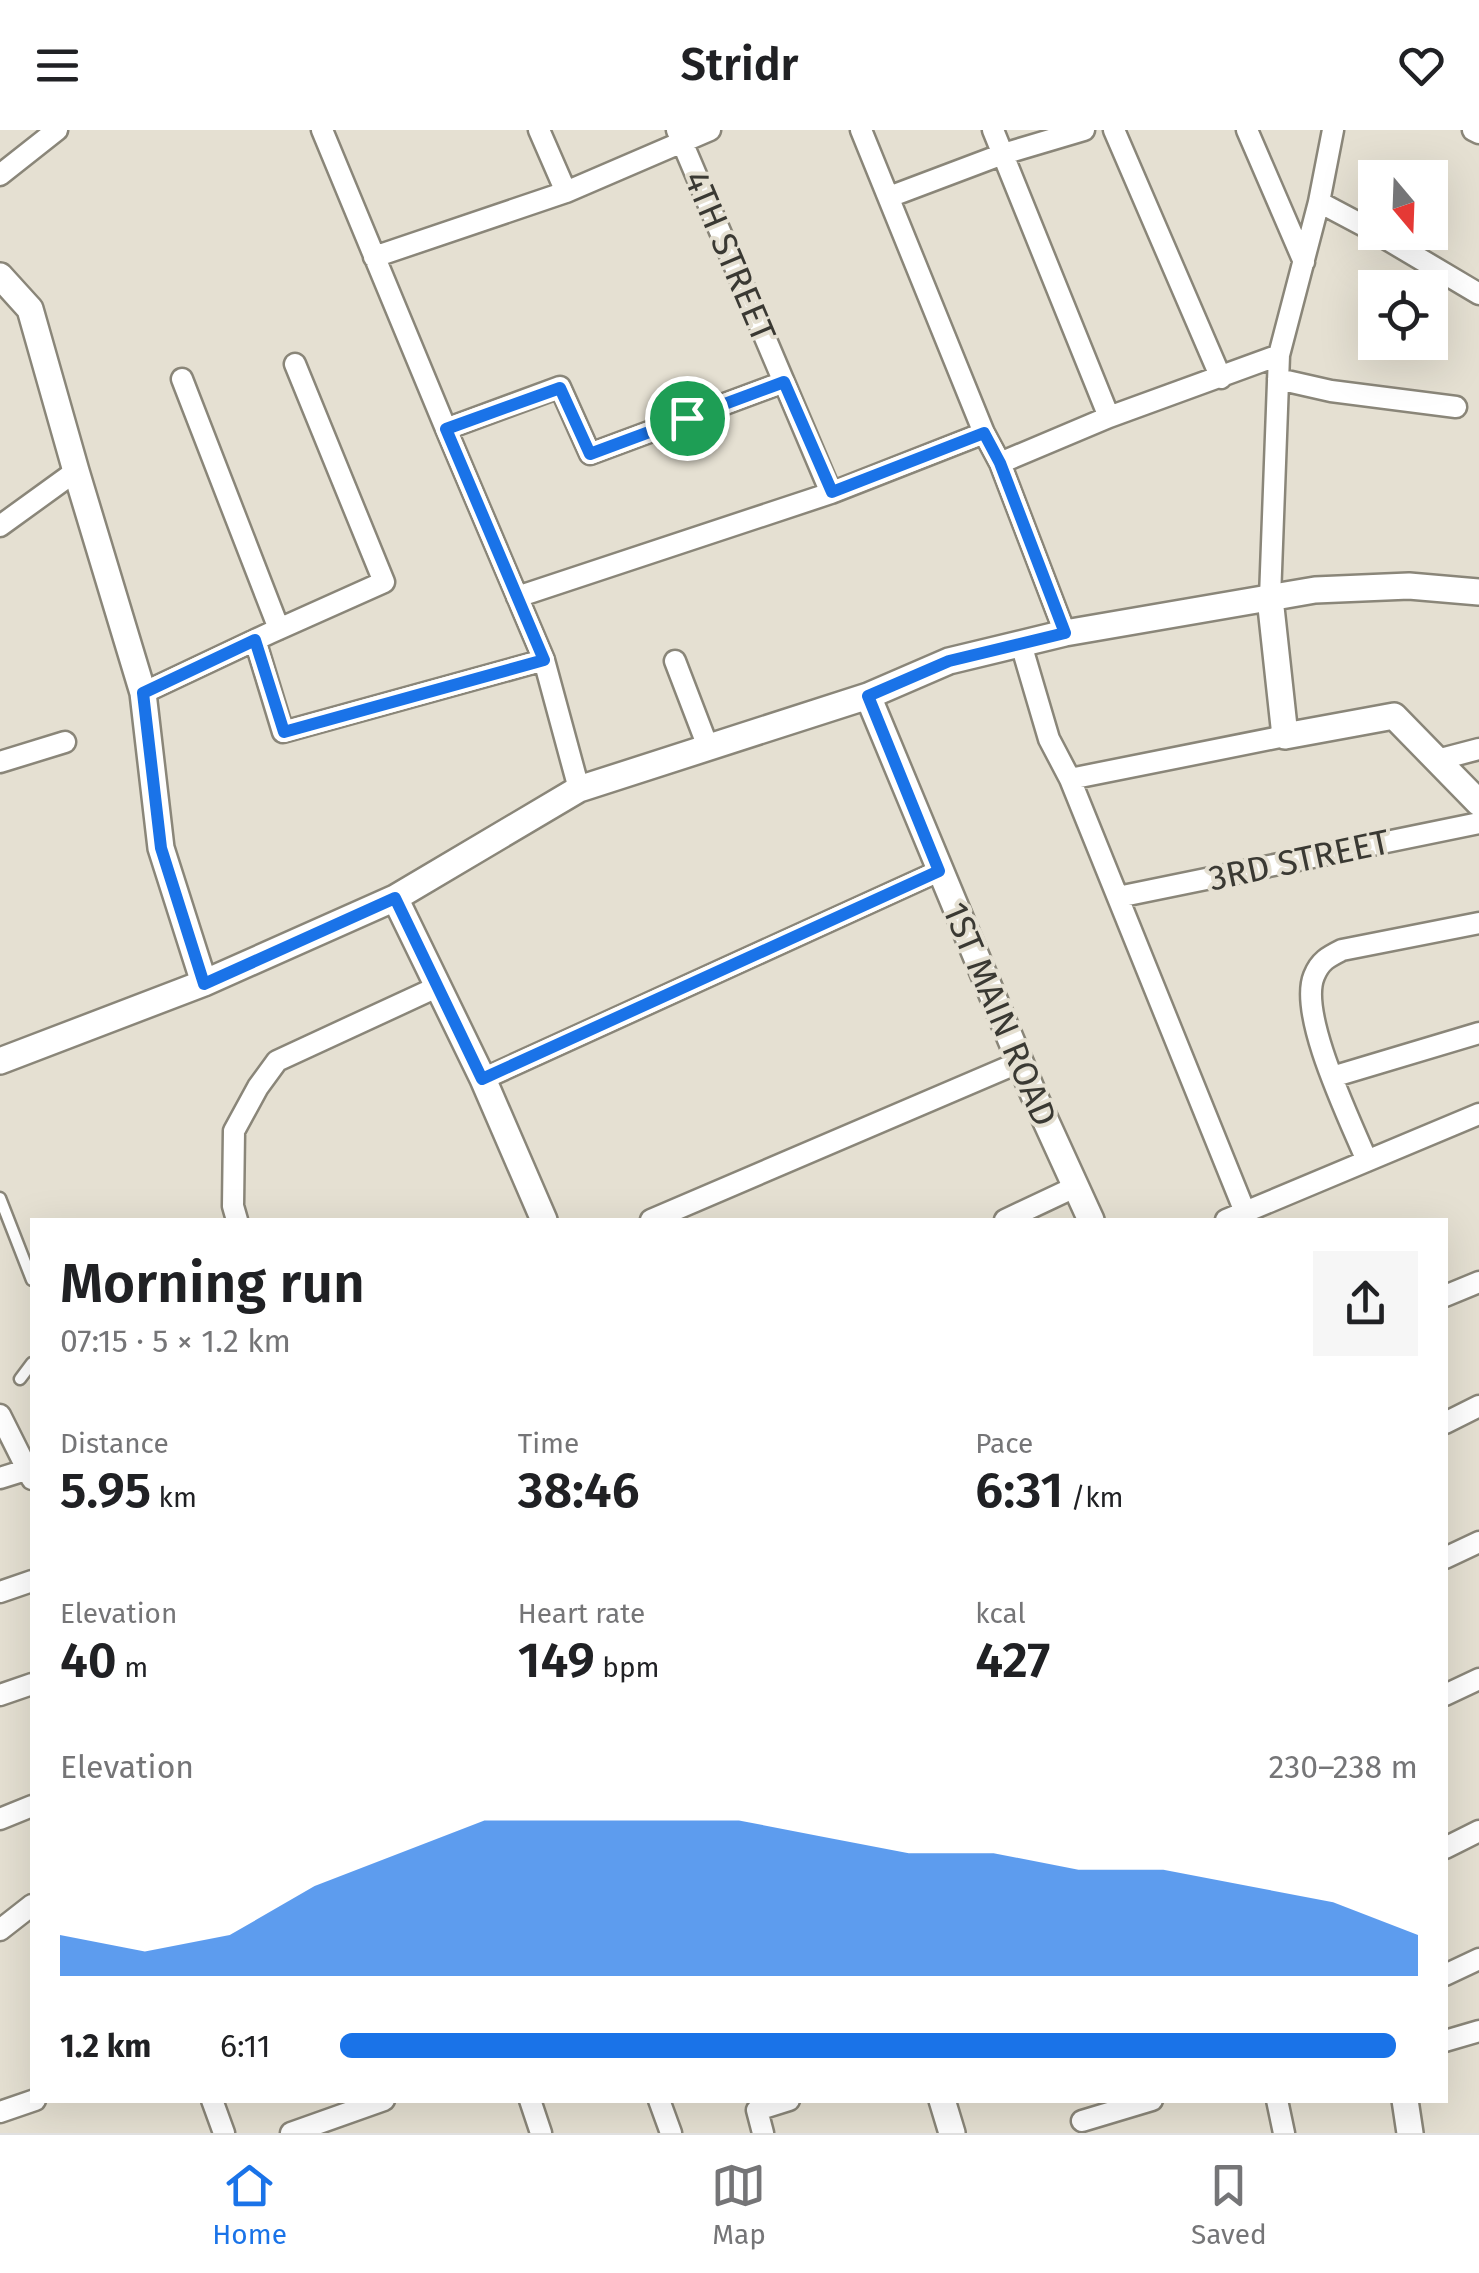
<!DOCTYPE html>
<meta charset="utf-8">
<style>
body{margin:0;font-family:"Fira Sans",sans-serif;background:#f6f6f6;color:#202124;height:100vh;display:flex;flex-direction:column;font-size:38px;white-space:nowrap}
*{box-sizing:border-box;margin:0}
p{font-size:32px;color:#757577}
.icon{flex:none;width:55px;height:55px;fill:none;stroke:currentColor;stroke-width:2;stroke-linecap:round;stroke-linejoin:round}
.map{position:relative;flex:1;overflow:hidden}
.sheet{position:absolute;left:30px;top:1088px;width:1418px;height:885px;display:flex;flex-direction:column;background:#fff;border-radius:0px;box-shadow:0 10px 40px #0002}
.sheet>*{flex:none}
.needle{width:65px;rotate:161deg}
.buttons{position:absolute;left:1358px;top:30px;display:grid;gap:20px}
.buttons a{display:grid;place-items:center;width:90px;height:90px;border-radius:0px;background:#fff;box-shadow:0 10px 40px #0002;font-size:50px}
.pin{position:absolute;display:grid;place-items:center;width:85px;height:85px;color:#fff;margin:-42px;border:5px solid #fff;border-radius:50%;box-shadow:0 2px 10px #0007}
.round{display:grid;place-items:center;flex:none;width:105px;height:105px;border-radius:0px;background:#f6f6f6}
.head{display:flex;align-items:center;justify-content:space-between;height:170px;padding:0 30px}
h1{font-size:55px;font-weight:600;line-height:75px}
.metrics{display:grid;grid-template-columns:repeat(3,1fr);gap:15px;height:170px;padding:10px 30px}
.metrics div{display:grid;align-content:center}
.metrics b{font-size:50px;font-weight:600}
.metrics small{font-size:28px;font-weight:400}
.metrics p{font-size:28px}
.chart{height:280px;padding:20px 30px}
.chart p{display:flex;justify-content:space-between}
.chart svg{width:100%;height:180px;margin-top:10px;fill:#1a73e8;opacity:.7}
ul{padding:0 30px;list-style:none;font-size:32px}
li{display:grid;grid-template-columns:160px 120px 1fr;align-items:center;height:75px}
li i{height:25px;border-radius:12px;background:#1a73e8}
header{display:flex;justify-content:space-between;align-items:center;height:130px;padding:0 30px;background:#fff;font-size:45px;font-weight:600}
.tab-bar{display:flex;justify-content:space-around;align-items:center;height:140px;border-top:2px solid #e0e0e0;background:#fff;font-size:28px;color:#757577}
.tab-bar a{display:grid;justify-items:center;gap:5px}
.tab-bar .on{color:#1a73e8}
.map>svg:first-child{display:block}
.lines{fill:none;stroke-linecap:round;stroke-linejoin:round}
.service-casing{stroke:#8a8679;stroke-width:15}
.minor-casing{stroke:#8a8679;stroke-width:25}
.tertiary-casing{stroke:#8a8679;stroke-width:30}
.service{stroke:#fff;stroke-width:10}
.minor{stroke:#fff;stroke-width:20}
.tertiary{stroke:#fff;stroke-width:25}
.route-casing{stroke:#fff;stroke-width:20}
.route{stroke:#1a73e8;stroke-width:12}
.labels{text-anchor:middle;stroke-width:8;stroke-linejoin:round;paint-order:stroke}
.street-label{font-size:35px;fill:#3a3933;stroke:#e5e0d2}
</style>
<header><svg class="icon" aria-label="menu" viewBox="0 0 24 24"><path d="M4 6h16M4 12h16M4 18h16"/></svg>Stridr<svg class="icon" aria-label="heart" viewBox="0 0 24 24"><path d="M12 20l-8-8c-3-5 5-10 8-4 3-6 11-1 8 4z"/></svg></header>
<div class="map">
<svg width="1479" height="2003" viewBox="0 0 1479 2003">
<rect width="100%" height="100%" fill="#e5e0d2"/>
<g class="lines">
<g class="service-casing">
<path id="service" d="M0,1068L32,1150
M20,1249L32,1233"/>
</g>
<g class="minor-casing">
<path id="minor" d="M322,0L446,299L544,530L579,659
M539,0L566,62
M677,0L831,363
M861,0L984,303L1000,333L1065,503
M993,0L1109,287
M1114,0L1221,248
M1247,0L1304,132
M1473,0L1479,3
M0,45L57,0
M889,67L1003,24L1084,0
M1319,72L1368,98L1479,164
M374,127L566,62L710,0
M182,249L279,499
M1278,249L1331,261L1456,277
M446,299L560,257L590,324L784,252
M1000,333L1109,287L1279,225
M0,396L76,341
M517,467L831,363L984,303
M1270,468L1279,225L1319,72L1333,0
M255,510L283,602L544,530
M1021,514L1049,609L1070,649L1285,606
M675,531L708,617
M143,563L270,503L384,452L295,234
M1437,630L1479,619
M0,632L65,612
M1070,649L1245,1082
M1118,767L1479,693
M1332,947L1479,903
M483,949L939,741
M1367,1031C1351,992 1298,885 1314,846C1320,831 1328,827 1342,820L1479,793
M237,1090L233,1076L234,1001L258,957L277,931L437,857
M651,1090L1020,932
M1005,1090L1075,1057
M1226,1090L1479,984
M1445,1166L1479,1152
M0,1285L32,1349
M1445,1293L1479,1276
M0,1348L32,1338
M1445,1428L1479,1412
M0,1462L32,1451
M0,1565L32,1554
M1445,1565L1479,1549
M0,1689L32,1676
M1445,1718L1479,1701
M0,1800L32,1775
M1445,1845L1479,1829
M1445,1911L1479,1901
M212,1970L224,2003
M530,1970L541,2003
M659,1970L671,2003
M1277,1970L1284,2003
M0,1982L35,1970
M1082,1991L1152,1970
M291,2003L384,1970
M763,2003L757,1980L789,1970"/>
</g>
<g class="tertiary-casing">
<path id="tertiary" d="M0,146L30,179L76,341L143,563L161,718L204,853
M1270,468L1285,606L1394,586L1479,673
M868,566L1033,963L1091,1090
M395,768L483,949L544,1090
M0,931L204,853L395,768L579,659L868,566L949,531L1065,503L1315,460L1409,456L1479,462
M942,1970L952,2003
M1405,1970L1410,2003"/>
</g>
<use href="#service" class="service"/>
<use href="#minor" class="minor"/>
<use href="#tertiary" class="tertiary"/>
</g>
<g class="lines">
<g class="route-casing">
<path id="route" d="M784,252L832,362L984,303L1000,333L1065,503L949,531L868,566L939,741L482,949L395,768L204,854L161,718L143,563L255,510L284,602L544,530L446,299L560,258L590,324Z"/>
</g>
<use href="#route" class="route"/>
</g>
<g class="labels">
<g class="street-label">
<text transform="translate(730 126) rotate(67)" y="12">4TH STREET</text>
<text transform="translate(1299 730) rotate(-12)" y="12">3RD STREET</text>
<text transform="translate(1000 884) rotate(67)" y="12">1ST MAIN ROAD</text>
</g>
</g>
</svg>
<div class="buttons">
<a><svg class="needle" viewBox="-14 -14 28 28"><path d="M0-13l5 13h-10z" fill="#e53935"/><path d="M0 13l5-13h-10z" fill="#757577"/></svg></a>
<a><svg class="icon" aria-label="locate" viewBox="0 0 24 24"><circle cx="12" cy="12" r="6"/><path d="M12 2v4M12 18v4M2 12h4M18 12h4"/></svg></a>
</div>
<div class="pin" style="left:687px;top:288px;background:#1e9e55"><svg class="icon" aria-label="arrive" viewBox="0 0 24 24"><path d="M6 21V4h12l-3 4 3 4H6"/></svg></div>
<section class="sheet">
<div class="head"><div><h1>Morning run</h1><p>07:15 · 5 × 1.2 km</p></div><a class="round"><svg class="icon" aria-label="share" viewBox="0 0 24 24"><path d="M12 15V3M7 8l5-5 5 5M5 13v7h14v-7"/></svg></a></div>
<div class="metrics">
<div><p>Distance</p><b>5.95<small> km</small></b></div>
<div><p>Time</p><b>38:46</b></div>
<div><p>Pace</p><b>6:31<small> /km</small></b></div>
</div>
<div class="metrics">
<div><p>Elevation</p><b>40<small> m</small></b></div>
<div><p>Heart rate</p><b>149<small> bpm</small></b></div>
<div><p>kcal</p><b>427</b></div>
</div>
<div class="chart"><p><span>Elevation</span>230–238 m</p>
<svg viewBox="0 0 160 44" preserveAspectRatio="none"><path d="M0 44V34L10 38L20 34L30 22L40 14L50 6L60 6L70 6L80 6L90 10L100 14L110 14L120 18L130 18L140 22L150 26L160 34V44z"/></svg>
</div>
<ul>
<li><b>1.2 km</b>6:11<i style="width:98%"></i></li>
</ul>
</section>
</div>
<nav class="tab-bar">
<a class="on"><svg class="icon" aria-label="home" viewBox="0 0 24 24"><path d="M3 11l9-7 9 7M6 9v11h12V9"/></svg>Home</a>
<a><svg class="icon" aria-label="map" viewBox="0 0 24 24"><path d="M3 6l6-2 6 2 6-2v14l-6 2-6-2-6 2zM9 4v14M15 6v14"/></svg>Map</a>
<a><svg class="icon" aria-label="saved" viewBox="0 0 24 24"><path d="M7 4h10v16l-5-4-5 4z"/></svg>Saved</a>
</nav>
